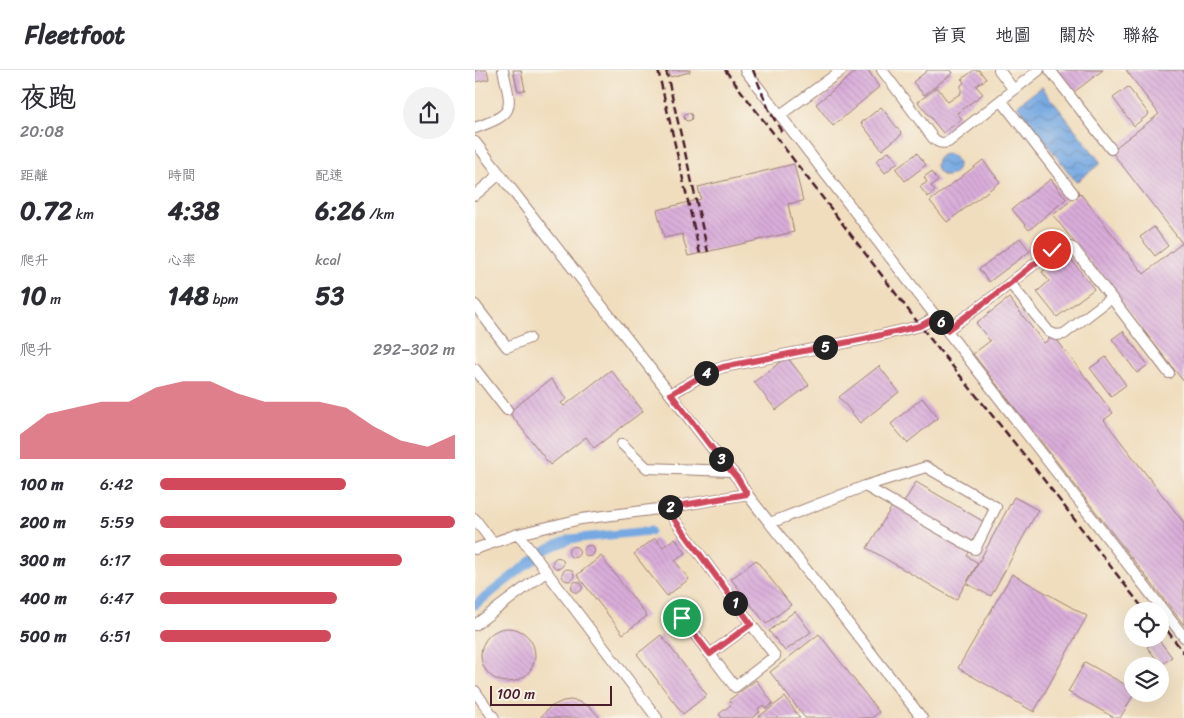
<!DOCTYPE html>
<html lang="zh-TW">
<meta charset="utf-8">
<style>
body{margin:0;font-family:Sriracha,"LXGW WenKai TC",sans-serif;background:#f2f2f3;color:#2b2b33;height:100vh;display:flex;flex-direction:column;font-size:19px;white-space:nowrap}
*{box-sizing:border-box;margin:0}
p{font-size:16px;color:#7c7c81}
.icon{flex:none;width:28px;height:28px;fill:none;stroke:currentColor;stroke-width:2;stroke-linecap:round;stroke-linejoin:round}
.map{position:relative;flex:1;overflow:hidden}
.sheet{display:flex;flex-direction:column;background:#fff;width:475px}
.sheet>*{flex:none}
.buttons{position:absolute;left:649px;top:532px;display:grid;gap:10px}
.buttons a{display:grid;place-items:center;width:45px;height:45px;border-radius:50%;background:#fff;box-shadow:0 5px 20px #0002;font-size:25px}
.scale{position:absolute;left:15px;bottom:12px;width:122px;box-sizing:border-box;padding-left:5px;border:2px solid #4a1f2b;border-top:0;font-size:14px;line-height:18px;white-space:nowrap;color:#4a1f2b;-webkit-text-stroke:4px #f7f3e8;paint-order:stroke}
.pin{position:absolute;display:grid;place-items:center;width:42px;height:42px;color:#fff;margin:-21px;border:2px solid #fff;border-radius:50%;box-shadow:0 1px 5px #0007}
.km{position:absolute;width:25px;height:25px;margin:-12px;border-radius:50%;background:#222;color:#fff;font-size:14px;line-height:25px;text-align:center}
.round{display:grid;place-items:center;flex:none;width:52px;height:52px;border-radius:26px;background:#f2f2f3}
.head{display:flex;align-items:center;justify-content:space-between;height:85px;padding:0 20px}
h1{font-size:28px;font-weight:700;line-height:38px}
.metrics{display:grid;grid-template-columns:repeat(3,1fr);gap:8px;height:85px;padding:5px 20px}
.metrics div{display:grid;align-content:center}
.metrics b{font-size:25px;font-weight:700}
.metrics small{font-size:14px;font-weight:400}
.metrics p{font-size:14px}
.chart{height:140px;padding:10px 20px}
.chart p{display:flex;justify-content:space-between}
.chart svg{width:100%;height:90px;margin-top:5px;fill:#d1495b;opacity:.7}
ul{padding:0 20px;list-style:none;font-size:16px}
li{display:grid;grid-template-columns:80px 60px 1fr;align-items:center;height:38px}
li i{height:12px;border-radius:6px;background:#d1495b}
header{display:flex;align-items:center;gap:30px;box-sizing:border-box;height:70px;padding:0 25px;background:#fff;border-bottom:1px solid #e1e1e2}
header strong{font-size:24px}
nav{display:flex;gap:28px;margin-inline-start:auto;font-size:18px}
main{display:flex;flex:1;min-height:0}
.map>svg:first-child{display:block}
.water{fill:url(#water-waves);stroke:#606486}
.lines{fill:none;stroke-linecap:round;stroke-linejoin:round}
.canal{stroke:#76a9e2;stroke-width:9}
.building{fill:url(#building-back-hatch)}
.minor-casing{stroke:#9d7e74;stroke-width:12}
.minor{stroke:#fff;stroke-width:10}
.rail{stroke:#4a1f2b;stroke-width:2.5;stroke-dasharray:8 4;stroke-linecap:butt}
.route-casing{stroke:#fff;stroke-width:10}
.route{stroke:#d1495b;stroke-width:6}
</style>
<header>
<strong>Fleetfoot</strong>
<nav><a>首頁</a><a>地圖</a><a>關於</a><a>聯絡</a></nav>
</header>
<main>
<section class="sheet">
<div class="head"><div><h1>夜跑</h1><p>20:08</p></div><a class="round"><svg class="icon" aria-label="share" viewBox="0 0 24 24"><path d="M12 15V3M7 8l5-5 5 5M5 13v7h14v-7"/></svg></a></div>
<div class="metrics">
<div><p>距離</p><b>0.72<small> km</small></b></div>
<div><p>時間</p><b>4:38</b></div>
<div><p>配速</p><b>6:26<small> /km</small></b></div>
</div>
<div class="metrics">
<div><p>爬升</p><b>10<small> m</small></b></div>
<div><p>心率</p><b>148<small> bpm</small></b></div>
<div><p>kcal</p><b>53</b></div>
</div>
<div class="chart"><p><span>爬升</span>292–302 m</p>
<svg viewBox="0 0 160 44" preserveAspectRatio="none"><path d="M0 44V32L10 22L20 19L30 16L40 16L50 9L60 6L70 6L80 12L90 16L100 16L110 16L120 19L130 28L140 35L150 38L160 32V44z"/></svg>
</div>
<ul>
<li><b>100 m</b>6:42<i style="width:63%"></i></li>
<li><b>200 m</b>5:59<i style="width:100%"></i></li>
<li><b>300 m</b>6:17<i style="width:82%"></i></li>
<li><b>400 m</b>6:47<i style="width:60%"></i></li>
<li><b>500 m</b>6:51<i style="width:58%"></i></li>
</ul>
</section>
<div class="map">
<svg width="709" height="648" viewBox="0 0 709 648">
<defs>
<pattern id="water-waves" width="16" height="10" patternUnits="userSpaceOnUse" patternTransform="scale(1.25)"><rect width="16" height="10" fill="#76a9e2"/><path d="M0 5q4-4 8 0t8 0" fill="none" stroke="#6389b7"/></pattern>
<pattern id="building-back-hatch" width="6" height="6" patternUnits="userSpaceOnUse" patternTransform="scale(1.25)"><rect width="6" height="6" fill="#d9adda"/><path d="M-1 5l2 2M0 0l6 6M5-1l2 2" fill="none" stroke="#bc94bb"/></pattern>
</defs>
<rect width="100%" height="100%" fill="#f7f3e8"/>
<filter id="ink" filterUnits="userSpaceOnUse"><feTurbulence type="fractalNoise" baseFrequency=".02" numOctaves="2"/><feDisplacementMap in="SourceGraphic" scale="10" xChannelSelector="R" yChannelSelector="G"/><feConvolveMatrix kernelMatrix="1 2 1 2 8 2 1 2 1" color-interpolation-filters="sRGB"/></filter>
<filter id="wash" filterUnits="userSpaceOnUse"><feTurbulence type="fractalNoise" baseFrequency=".0096" numOctaves="4" result="noise"/><feDisplacementMap in="SourceGraphic" scale="20" xChannelSelector="R" yChannelSelector="G"/><feGaussianBlur stdDeviation="1.12" result="paint"/><feColorMatrix in="noise" values="0 0 0 0 0 0 0 0 0 0 0 0 0 0 0 0 0 1.4 0 .05"/><feComposite in="paint" operator="in"/></filter>
<g filter="url(#wash)">
<rect width="100%" height="100%" fill="#f0ddbd"/>
<path class="water" d="M567,17L626,93L601,112L542,35Z
M461 95a11 11 0 1 1 22 0a11 11 0 1 1-22 0Z"/>
<g class="lines">
<path class="canal" d="M0,535L72,479L95,469L175,461"/>
</g>
<g id="blocks">
<path class="building" d="M0,0H12L14,9L0,12Z
M38,0H46L50,20L43,21Z
M194,0H215V2L195,7Z
M383,0H393L404,17L358,56L341,34Z
M453,0H476L478,3L449,25L438,12Z
M499,0H504L511,9L501,16L508,24L482,43L487,49L468,63L443,32L462,17L473,32L486,23V15L489,13L487,9Z
M581,0H628L599,22Z
M651,0H709V312L578,145L605,123L669,204L707,173L636,81L684,44Z
M653,17L674,44L659,56L638,28Z
M406,37L427,64L407,80L386,53Z
M209 47a4 4 0 1 1 8 0a4 4 0 1 1-8 0Z
M414,81L423,92L410,103L401,91Z
M442,83L451,95L430,111L421,99Z
M508,90L525,112L472,152L455,131Z
M319,94L328,131L313,134L319,162L213,186L207,164L189,168L182,140L226,129L223,117Z
M456,102L463,111L456,116L460,121L453,127L445,117L452,112L449,107Z
M576,109L591,129L554,160L537,139Z
M679,157L693,176L680,186L665,167Z
M545,168L555,181L514,212L504,199Z
M591,183L619,219L582,247L562,222L574,211L567,202Z
M534,228L569,273L579,266L638,343L629,350L709,453V555L498,284L515,271L501,253Z
M648,261L673,295L662,303L637,269Z
M312,287L334,315L301,340L279,312Z
M631,287L651,315L636,326L615,298Z
M404,296L424,322L385,353L364,327Z
M136,300L168,341L119,378L111,367L75,395L34,342L76,309L92,329L86,333L89,336Z
M447,328L463,348L432,373L416,354Z
M441,412L511,453L492,486L503,493L481,530L392,478L421,430L428,434Z
M539,427L563,440L516,526L492,514Z
M180,468L188,477L200,468L211,483L200,491L214,509L192,526L159,484Z
M108.5 481a5.5 5.5 0 1 1 11 0a5.5 5.5 0 1 1-11 0Z
M93.5 482a5.5 5.5 0 1 1 11 0a5.5 5.5 0 1 1-11 0Z
M126,486L172,546L148,564L102,505Z
M77.5 493a5.5 5.5 0 1 1 11 0a5.5 5.5 0 1 1-11 0Z
M281,490L316,535L291,554L256,509Z
M87 505a6 6 0 1 1 12 0a6 6 0 1 1-12 0Z
M537,504L612,546L559,642L483,598Z
M96.5 517a5.5 5.5 0 1 1 11 0a5.5 5.5 0 1 1-11 0Z
M213,531L219,538L192,558L187,551Z
M320,541L336,562L310,581L294,561Z
M6 585a27 27 0 1 1 54 0a27 27 0 1 1-54 0Z
M344,564L404,642L397,648H330L295,602Z
M186,565L232,625L208,644L162,584Z
M683,569L697,587L686,595L672,577Z
M610,592L658,619V624H659L645,648H640L593,622Z
M281,610L298,633L291,639L288,635L283,639L285,642L277,648H247L244,644L257,634L254,630Z
M310,627L325,648H282Z
M95,630L102,631L115,637L125,648H65L75,637L88,631Z"/>
</g>
</g>
<g filter="url(#ink)">
<use href="#blocks" fill-opacity="0" stroke="#9d7e74" stroke-width="1"/>
<g class="lines">
<g class="minor-casing">
<path id="minor" d="M270,0L709,567
M407,0L458,68C463,73 467,74 473,72L564,0
M524,0L539,20
M575,0L636,79
M526,30L598,123
M305,45L367,0
M0,58C41,43 37,40 28,0
M0,72L240,382L263,409L272,424L447,648
M0,125L25,104
M535,213L574,262L581,265L589,264L636,228
M0,235L32,277L54,268
M472,260L519,226L577,180C585,176 591,174 599,179L694,303
M0,299L32,340
M196,324L230,304L248,297L389,269L445,256L461,247
M147,374L172,398L256,401
M191,438L276,554L235,584L207,548
M0,449L18,473
M295,453L390,416L451,397L521,437L500,479L390,416
M43,464L182,648
M0,479L43,464L106,449L191,438L272,424
M0,555L71,502
M235,584L260,617L300,586L276,554
M0,621L19,648"/>
</g>
<use href="#minor" class="minor"/>
<path class="rail" d="M183,0L225,184
M191,0L233,182
M250,0L457,271L559,397L670,541
M278,0L294,40L308,64
M685,551L709,583"/>
</g>
</g>
<g class="lines" filter="url(#ink)">
<g class="route-casing">
<path id="route" d="M207,548L235,584L276,554L191,438L272,424L263,409L240,382L196,324L230,304L248,297L389,269L445,256L461,247L472,260L519,226L577,180"/>
</g>
<use href="#route" class="route"/>
</g>
</svg>
<div class="buttons">
<a><svg class="icon" aria-label="locate" viewBox="0 0 24 24"><circle cx="12" cy="12" r="6"/><path d="M12 2v4M12 18v4M2 12h4M18 12h4"/></svg></a>
<a><svg class="icon" aria-label="layers" viewBox="0 0 24 24"><path d="M12 4l9 5-9 5-9-5zM3 14l9 5 9-5"/></svg></a>
</div>
<div class="scale">100 m</div>
<div class="pin" style="left:207px;top:548px;background:#1e9e55"><svg class="icon" aria-label="arrive" viewBox="0 0 24 24"><path d="M6 21V4h12l-3 4 3 4H6"/></svg></div>
<div class="pin" style="left:577px;top:180px;background:#d93025"><svg class="icon" aria-label="check" viewBox="0 0 24 24"><path d="M5 12l5 5 9-10"/></svg></div>
<b class="km" style="left:260px;top:533px">1</b>
<b class="km" style="left:195px;top:437px">2</b>
<b class="km" style="left:246px;top:389px">3</b>
<b class="km" style="left:231px;top:303px">4</b>
<b class="km" style="left:350px;top:277px">5</b>
<b class="km" style="left:466px;top:252px">6</b>
</div>
</main>
